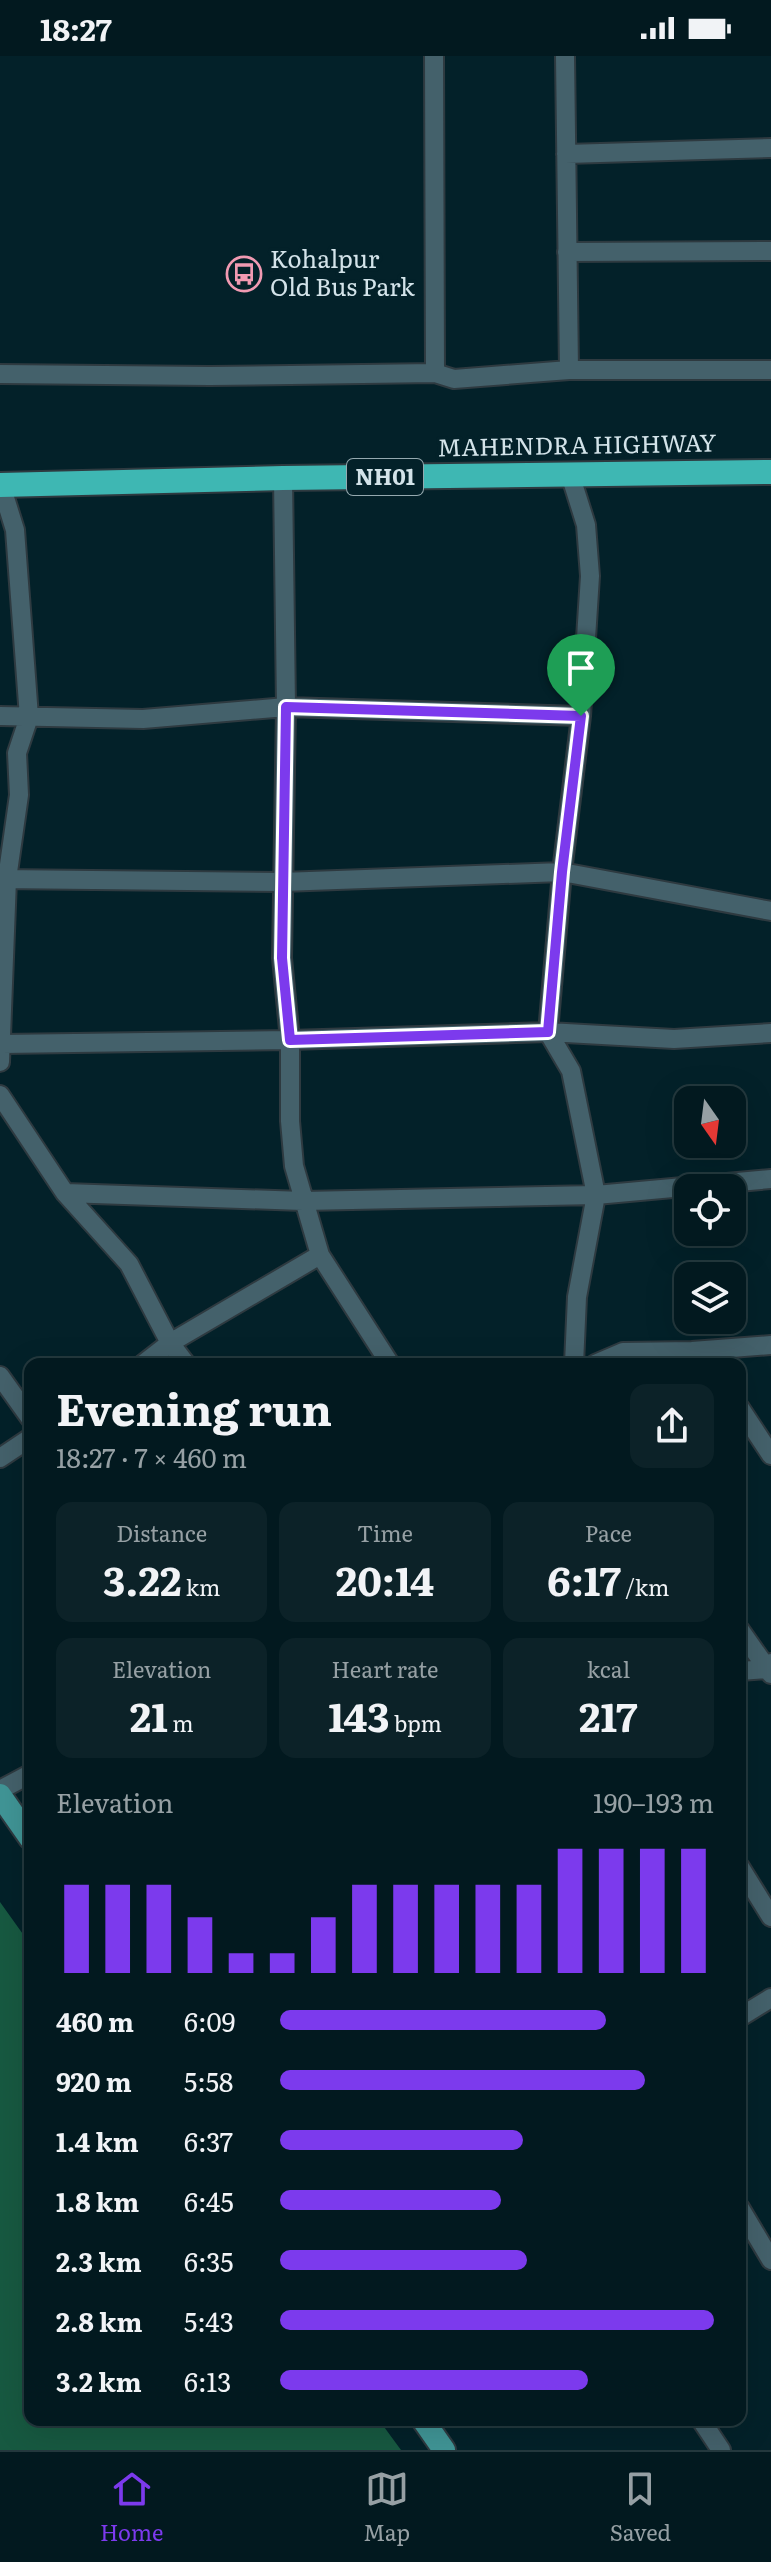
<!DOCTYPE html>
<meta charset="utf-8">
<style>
body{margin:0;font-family:Literata,serif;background:#0c2228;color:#f1f3f6;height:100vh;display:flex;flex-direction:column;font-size:30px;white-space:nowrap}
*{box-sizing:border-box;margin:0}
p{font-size:26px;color:#96a0a4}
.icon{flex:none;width:44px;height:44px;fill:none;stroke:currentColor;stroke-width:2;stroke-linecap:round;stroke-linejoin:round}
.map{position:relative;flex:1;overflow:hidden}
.panel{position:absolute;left:24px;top:1302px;width:722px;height:1068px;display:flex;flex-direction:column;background:#02191f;border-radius:16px;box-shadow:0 8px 32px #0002,0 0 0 2px #23383d}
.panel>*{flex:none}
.needle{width:52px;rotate:166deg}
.buttons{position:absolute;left:674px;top:1030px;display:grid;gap:16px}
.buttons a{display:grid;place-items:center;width:72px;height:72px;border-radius:16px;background:#02191f;box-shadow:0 8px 32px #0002,0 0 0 2px #23383d;font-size:40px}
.pin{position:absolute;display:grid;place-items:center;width:68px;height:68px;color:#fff;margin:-82px -34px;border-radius:50% 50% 50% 0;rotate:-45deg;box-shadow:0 0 8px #0007}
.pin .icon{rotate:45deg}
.round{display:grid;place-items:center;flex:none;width:84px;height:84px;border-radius:16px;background:#0c2228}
.summary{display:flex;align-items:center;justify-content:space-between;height:136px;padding:0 32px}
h1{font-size:44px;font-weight:700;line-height:60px}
.figures{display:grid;grid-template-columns:repeat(3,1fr);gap:12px;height:136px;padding:8px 32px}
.figures div{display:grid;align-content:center;border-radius:16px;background:#0c2228;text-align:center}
.figures b{font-size:40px;font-weight:700}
.figures small{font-size:22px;font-weight:400}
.figures p{font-size:22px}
.chart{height:224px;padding:16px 32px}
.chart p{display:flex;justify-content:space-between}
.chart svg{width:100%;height:144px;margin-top:8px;stroke:#7c3aed;stroke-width:6}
ul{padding:0 32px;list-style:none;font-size:26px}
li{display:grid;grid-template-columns:128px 96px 1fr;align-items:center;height:60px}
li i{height:20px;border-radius:10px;background:#7c3aed}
.status{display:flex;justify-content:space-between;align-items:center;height:56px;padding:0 40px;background:#02191f;direction:ltr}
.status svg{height:22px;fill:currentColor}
.tabs{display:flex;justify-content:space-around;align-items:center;height:112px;border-top:2px solid #23383d;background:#02191f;font-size:22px;color:#96a0a4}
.tabs a{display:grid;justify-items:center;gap:4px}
.tabs .on{color:#7c3aed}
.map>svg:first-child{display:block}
.forest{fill:#175941}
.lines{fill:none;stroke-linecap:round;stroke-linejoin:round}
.minor-casing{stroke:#2e3a40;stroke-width:22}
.major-casing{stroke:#2e3a40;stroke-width:26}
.highway-casing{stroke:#2e3a40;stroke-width:28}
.minor{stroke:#44616b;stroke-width:18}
.major{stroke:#409596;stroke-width:22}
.highway{stroke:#3eb7b3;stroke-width:24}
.route-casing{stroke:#fff;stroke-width:16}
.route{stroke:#7c3aed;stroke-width:10}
.labels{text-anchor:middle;stroke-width:7;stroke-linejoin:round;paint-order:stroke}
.shield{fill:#032129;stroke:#95a9af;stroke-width:2}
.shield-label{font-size:22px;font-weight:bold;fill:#d3e3e9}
.poi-label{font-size:24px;fill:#d3e3e9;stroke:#032129;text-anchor:start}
.street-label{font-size:24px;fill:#d3e3e9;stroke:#032129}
</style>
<div class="status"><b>18:27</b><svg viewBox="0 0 49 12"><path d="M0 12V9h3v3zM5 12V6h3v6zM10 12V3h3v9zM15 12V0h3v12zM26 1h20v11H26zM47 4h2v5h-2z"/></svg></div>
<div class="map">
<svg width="771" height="2394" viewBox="0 0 771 2394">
<rect width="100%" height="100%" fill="#032129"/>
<path class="forest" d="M0,1846L30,1888V2364H379L401,2394H0Z"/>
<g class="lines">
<g class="minor-casing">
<path id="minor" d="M434,0L435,317
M565,0L569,314
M566,98L771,92
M567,196L771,195
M0,318L210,320L435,317L454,323L569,314H771
M570,418L586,469L590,520L581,660L562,816L548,976L571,1015L596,1139L577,1241L574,1308
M283,422L286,651L282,902L290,984V1065L294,1110L320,1199L390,1308
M0,660L143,663L286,651L581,660
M0,823L282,826L562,816L771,855
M2,988L290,984L548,976L674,983L771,977
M0,1006L7,823L19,739L17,697L29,661L15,474L1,429
M0,1039L65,1137L129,1208L170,1287L186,1308
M65,1137L303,1145L596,1139L771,1123
M143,1308L170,1287L320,1199
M595,1308L623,1296L692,1295L771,1289
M0,1320L30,1362
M740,1352L771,1399
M0,1402L30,1382
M740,1574L771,1618
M740,1615L768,1613L771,1607
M0,1734L30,1718
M740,1811L771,1861
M740,1961L771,1942
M740,2152L771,2204
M701,2364L721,2394"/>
</g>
<g class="major-casing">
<path id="major" d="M0,1739L30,1782
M423,2364L444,2394"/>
</g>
<g class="highway-casing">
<path id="highway" d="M0,429L283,422L771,416"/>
</g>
<use href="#minor" class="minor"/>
<use href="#major" class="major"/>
<use href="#highway" class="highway"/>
</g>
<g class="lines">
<g class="route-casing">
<path id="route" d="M286,651L581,660L562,816L548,976L290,984L282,902Z"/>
</g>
<use href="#route" class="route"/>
</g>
<defs>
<g id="bus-ring" transform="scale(1.8)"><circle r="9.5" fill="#032129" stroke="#f19ab2" stroke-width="1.5"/><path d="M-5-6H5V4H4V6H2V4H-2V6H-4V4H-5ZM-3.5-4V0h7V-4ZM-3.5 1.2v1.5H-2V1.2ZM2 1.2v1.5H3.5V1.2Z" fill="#f19ab2"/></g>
</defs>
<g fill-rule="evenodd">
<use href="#bus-ring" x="244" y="218"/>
</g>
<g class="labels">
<rect class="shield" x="347" y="403" width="76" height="36" rx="6"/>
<g class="shield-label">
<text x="385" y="429">NH01</text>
</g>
<g class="poi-label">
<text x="270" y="212">Kohalpur<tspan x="270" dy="28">Old Bus Park</tspan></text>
</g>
<g class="street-label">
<text transform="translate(577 390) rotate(-1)" y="8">MAHENDRA HIGHWAY</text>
</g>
</g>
</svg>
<div class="buttons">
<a><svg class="needle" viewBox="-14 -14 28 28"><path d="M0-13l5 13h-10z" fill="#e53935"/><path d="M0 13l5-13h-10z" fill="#96a0a4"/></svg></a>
<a><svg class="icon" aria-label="locate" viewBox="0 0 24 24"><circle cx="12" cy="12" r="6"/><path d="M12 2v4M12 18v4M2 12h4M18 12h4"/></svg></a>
<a><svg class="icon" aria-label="layers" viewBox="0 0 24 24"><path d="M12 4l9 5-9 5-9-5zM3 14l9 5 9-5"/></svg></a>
</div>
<div class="pin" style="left:581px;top:660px;background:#1e9e55"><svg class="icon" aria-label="arrive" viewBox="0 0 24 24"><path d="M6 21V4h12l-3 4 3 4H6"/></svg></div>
<section class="panel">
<div class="summary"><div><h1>Evening run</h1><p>18:27 · 7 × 460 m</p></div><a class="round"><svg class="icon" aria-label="share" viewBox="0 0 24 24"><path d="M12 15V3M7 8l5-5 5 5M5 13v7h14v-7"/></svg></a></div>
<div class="figures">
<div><p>Distance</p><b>3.22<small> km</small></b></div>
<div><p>Time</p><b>20:14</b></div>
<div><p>Pace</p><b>6:17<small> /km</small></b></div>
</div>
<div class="figures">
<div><p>Elevation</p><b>21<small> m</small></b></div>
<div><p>Heart rate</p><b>143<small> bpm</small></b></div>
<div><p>kcal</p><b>217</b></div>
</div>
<div class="chart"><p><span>Elevation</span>190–193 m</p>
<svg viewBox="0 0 160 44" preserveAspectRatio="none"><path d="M5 44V17M15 44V17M25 44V17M35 44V27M45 44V38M55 44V38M65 44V27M75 44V17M85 44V17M95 44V17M105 44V17M115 44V17M125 44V6M135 44V6M145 44V6M155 44V6"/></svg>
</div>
<ul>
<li><b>460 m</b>6:09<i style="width:75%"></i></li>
<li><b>920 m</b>5:58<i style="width:84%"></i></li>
<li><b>1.4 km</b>6:37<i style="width:56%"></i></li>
<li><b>1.8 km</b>6:45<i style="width:51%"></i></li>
<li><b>2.3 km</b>6:35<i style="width:57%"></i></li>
<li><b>2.8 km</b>5:43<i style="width:100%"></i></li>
<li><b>3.2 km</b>6:13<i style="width:71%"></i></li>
</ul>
</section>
</div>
<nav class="tabs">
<a class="on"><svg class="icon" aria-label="home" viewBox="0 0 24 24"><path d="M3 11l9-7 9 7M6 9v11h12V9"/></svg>Home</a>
<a><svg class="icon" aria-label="map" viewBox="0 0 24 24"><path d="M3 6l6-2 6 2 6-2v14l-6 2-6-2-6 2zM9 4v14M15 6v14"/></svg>Map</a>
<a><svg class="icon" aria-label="saved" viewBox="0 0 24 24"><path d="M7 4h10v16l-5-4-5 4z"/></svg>Saved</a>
</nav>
